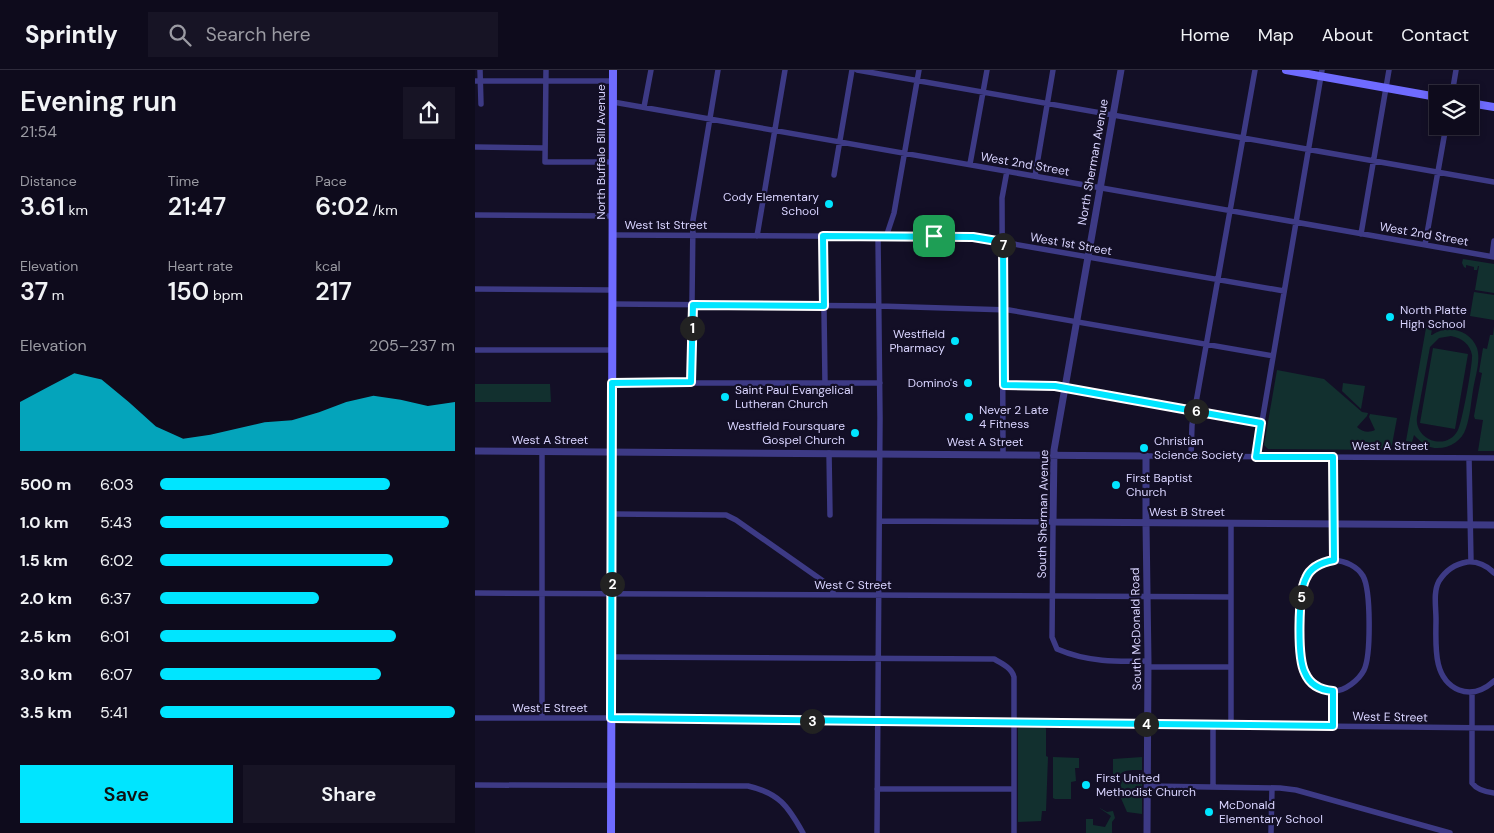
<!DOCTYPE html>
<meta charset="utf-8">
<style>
body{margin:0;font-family:"DM Sans",sans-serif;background:#171425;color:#f1f3f6;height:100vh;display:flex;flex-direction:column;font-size:19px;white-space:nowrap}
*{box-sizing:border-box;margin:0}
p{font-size:16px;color:#9b9ba3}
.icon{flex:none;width:28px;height:28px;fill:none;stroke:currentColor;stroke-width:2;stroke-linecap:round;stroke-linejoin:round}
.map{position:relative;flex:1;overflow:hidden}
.side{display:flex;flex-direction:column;background:#0e0b1c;width:475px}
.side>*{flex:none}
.buttons{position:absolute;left:954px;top:15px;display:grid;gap:10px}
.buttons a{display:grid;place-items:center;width:50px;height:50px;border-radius:0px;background:#0e0b1c;box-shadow:0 2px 8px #0003,0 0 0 1px #2e2b3b;font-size:25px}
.pin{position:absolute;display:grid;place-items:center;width:42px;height:42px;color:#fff;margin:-21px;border-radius:10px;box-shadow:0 2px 8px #0006}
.km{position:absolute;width:25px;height:25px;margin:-12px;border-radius:50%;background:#222;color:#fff;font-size:14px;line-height:25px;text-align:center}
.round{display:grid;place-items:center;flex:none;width:52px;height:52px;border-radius:0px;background:#171425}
.head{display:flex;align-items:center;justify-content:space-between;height:85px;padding:0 20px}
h1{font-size:28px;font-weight:600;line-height:38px}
.metrics{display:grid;grid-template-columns:repeat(3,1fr);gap:8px;height:85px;padding:5px 20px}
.metrics div{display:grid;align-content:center}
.metrics b{font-size:25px;font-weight:600}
.metrics small{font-size:14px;font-weight:400}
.metrics p{font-size:14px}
.chart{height:140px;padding:10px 20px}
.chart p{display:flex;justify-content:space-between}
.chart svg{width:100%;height:90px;margin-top:5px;fill:#00e5ff;opacity:.7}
.button{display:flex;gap:10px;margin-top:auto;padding:10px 20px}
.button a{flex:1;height:58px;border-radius:0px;background:#00e5ff;color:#111;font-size:20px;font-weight:600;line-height:58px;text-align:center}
.button a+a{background:#171425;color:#f1f3f6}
ul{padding:0 20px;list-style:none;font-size:16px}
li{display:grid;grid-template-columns:80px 60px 1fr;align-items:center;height:38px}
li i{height:12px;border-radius:6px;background:#00e5ff}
header{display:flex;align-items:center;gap:30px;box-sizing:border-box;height:70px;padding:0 25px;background:#0e0b1c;border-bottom:1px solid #2e2b3b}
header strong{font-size:24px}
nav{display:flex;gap:28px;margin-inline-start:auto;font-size:18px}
.search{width:350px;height:45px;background:#171425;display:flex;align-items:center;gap:12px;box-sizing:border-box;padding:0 18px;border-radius:0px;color:#9b9ba3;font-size:19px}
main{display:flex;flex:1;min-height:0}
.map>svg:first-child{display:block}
.green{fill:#12302f;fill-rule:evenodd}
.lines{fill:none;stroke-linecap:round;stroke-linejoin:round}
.minor{stroke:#3d3a85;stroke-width:5.5}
.tertiary{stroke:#3d3a85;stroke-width:7}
.secondary{stroke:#6f6bff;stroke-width:8}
.route-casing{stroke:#fff;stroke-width:10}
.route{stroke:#00e5ff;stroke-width:6}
.poi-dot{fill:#00e5ff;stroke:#130f26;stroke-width:2}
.labels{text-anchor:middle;stroke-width:4.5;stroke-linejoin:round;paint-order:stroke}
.street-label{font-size:12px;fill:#d9d4ff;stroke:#130f26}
.poi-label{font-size:12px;fill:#d9d4ff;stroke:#130f26;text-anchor:start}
</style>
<header>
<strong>Sprintly</strong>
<div class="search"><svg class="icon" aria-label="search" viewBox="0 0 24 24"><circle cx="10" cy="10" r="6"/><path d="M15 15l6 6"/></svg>Search here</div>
<nav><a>Home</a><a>Map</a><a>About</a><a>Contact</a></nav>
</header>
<main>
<section class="side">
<div class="head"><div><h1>Evening run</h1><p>21:54</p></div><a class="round"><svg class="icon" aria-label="share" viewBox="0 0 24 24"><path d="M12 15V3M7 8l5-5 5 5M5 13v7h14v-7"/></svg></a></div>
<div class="metrics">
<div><p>Distance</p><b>3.61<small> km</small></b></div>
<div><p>Time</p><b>21:47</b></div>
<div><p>Pace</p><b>6:02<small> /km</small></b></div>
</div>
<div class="metrics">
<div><p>Elevation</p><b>37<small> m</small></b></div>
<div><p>Heart rate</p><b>150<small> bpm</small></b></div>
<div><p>kcal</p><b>217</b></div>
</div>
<div class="chart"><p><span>Elevation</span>205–237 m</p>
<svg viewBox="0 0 160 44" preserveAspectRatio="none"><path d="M0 44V20L10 13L20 6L30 9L40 20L50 32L60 38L70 36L80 33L90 30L100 29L110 25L120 20L130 17L140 19L150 22L160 20V44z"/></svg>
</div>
<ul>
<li><b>500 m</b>6:03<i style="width:78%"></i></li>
<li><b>1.0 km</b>5:43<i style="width:98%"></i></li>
<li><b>1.5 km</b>6:02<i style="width:79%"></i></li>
<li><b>2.0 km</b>6:37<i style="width:54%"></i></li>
<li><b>2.5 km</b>6:01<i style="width:80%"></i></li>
<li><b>3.0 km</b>6:07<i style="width:75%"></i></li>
<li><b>3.5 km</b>5:41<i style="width:100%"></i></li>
</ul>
<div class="button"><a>Save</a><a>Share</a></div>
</section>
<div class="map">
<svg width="1019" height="763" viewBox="0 0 1019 763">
<rect width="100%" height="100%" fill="#130f26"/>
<path class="green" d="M988,189L1019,194V223L1000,220L1004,196H1003L1002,200H999V197L991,195V198L989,197L987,193Z
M999,222L1019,225V250L995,246Z
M1019,256V381H1003L1008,350L1000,349L999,346L1007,303L1004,302L1008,278L1012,279L1015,265H1018Z
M951,258L957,259L956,265H957C973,254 995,260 1002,278C1006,291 1000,307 998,320C996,332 995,347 991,358C986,375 965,383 950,375C946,372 942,368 939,365L937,372L931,371ZM976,266C987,268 995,274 997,285C998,293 987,353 983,360C972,382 939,370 942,347L955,277L964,268Z
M958,278L993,284L980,359L945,353Z
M802,300L849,309L887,342L893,343L892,346L882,357C887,362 894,363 900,360L894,347L895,344L922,348L916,380L793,379L789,375Z
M868,313L890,316L886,339L867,321Z
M0,314H75L76,332H0Z
M544,657H570L571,659V686L573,687L571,741H567L566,751L543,752V658Z
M578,687L604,688V698H600L601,711L596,712V729H580L578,728Z
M667,687V700C649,700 645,700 638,715V689Z
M653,705H667V744L652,742L645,726L646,711Z
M623,737L632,742L638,741L640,748L637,752V763H611V749H618V755L630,757L636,746Z"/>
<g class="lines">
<path class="minor" d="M5,0L6,34
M71,0L70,92H137
M382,0L1019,112
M0,11H138
M977,24L981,0
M138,32L1019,187
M169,37L176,0
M0,77L69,78
M495,94L512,0
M359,105L377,0
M560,106L578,0
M0,145L137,146
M886,164L914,0
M137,165L498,167L809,221
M282,166L310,0
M348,166L350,313
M411,167L419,143L444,0
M950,175L971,56
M1017,186L1019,171
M0,219L137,220
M137,234L404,236L534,240L798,286
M0,280H137
M137,313H405
M216,313L218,150L243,0
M529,315L580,316L786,353
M354,383L355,445
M528,384L527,128L532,101
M671,386L1019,388
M716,386L717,355L780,0
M781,387L847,0
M857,387L859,490
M994,388L996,492
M137,444L251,445L261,450L358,518V525
M405,451L578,452L577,567L582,579C612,592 642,592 673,591
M756,454V655
M859,490C870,491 882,496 888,506C896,520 896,586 889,600C884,610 870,621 859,621C821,623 825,573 826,548C826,535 825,519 831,507C837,496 848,492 859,490Z
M1019,503C1013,496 1002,491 992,492C980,494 971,500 964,511C958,522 961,537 961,549C961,574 957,609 984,620C997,625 1009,620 1019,611
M0,523L756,527
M137,587L519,589C526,593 537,598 539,607V763
M673,597H756
M858,621V656
M997,623V713C1002,720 1011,722 1019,723
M0,648H136L1019,658
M67,648V382
M0,715L273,716C304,723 313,736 328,763
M672,716L805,718L821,720L975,763
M738,717V655
M402,719H539
M402,763L405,348L403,167
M796,763L797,718"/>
<path class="tertiary" d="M646,0L579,380L578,452L1019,455
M0,381L671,386V453L673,591L672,763"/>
<path class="secondary" d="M811,0L962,27
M995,33L1019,37
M136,763L138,0"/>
</g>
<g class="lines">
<g class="route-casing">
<path id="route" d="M348,166L498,167L528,172L529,315L580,316L786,353L781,387H858L859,490C848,492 836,496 831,508C823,523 822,588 830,603C835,615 846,620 858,621V656L136,648L137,313L216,312L218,235L349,236Z"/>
</g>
<use href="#route" class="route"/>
</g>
<g class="poi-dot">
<circle cx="354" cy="134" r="5"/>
<circle cx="915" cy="247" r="5"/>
<circle cx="480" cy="271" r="5"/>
<circle cx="493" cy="313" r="5"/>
<circle cx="250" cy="327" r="5"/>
<circle cx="494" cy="347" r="5"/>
<circle cx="380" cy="363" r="5"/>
<circle cx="669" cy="378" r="5"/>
<circle cx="641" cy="415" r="5"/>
<circle cx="611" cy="715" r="5"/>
<circle cx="734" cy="742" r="5"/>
</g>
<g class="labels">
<g class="street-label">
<text transform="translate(126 82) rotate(-90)" y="4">North Buffalo Bill Avenue</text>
<text transform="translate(618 92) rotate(-80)" y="4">North Sherman Avenue</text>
<text transform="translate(550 94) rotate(10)" y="4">West 2nd Street</text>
<text x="191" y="159">West 1st Street</text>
<text transform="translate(949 164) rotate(10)" y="4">West 2nd Street</text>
<text transform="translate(596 174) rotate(10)" y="4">West 1st Street</text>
<text x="75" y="374">West A Street</text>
<text x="510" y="376">West A Street</text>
<text x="915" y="380">West A Street</text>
<text x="712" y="446">West B Street</text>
<text transform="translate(568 444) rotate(-89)" y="4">South Sherman Avenue</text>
<text x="378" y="519">West C Street</text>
<text transform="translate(661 559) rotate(-91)" y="4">South McDonald Road</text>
<text x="75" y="642">West E Street</text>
<text transform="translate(915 647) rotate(1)" y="4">West E Street</text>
</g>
<g class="poi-label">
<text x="344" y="131" text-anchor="end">Cody Elementary<tspan x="344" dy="14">School</tspan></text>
<text x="925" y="244">North Platte<tspan x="925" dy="14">High School</tspan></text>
<text x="470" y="268" text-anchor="end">Westfield<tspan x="470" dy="14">Pharmacy</tspan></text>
<text x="483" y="317" text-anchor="end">Domino's</text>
<text x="260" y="324">Saint Paul Evangelical<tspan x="260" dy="14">Lutheran Church</tspan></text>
<text x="504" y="344">Never 2 Late<tspan x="504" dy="14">4 Fitness</tspan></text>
<text x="370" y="360" text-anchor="end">Westfield Foursquare<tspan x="370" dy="14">Gospel Church</tspan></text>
<text x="679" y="375">Christian<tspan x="679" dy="14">Science Society</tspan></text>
<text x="651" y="412">First Baptist<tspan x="651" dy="14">Church</tspan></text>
<text x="621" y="712">First United<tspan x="621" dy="14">Methodist Church</tspan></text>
<text x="744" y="739">McDonald<tspan x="744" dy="14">Elementary School</tspan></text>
</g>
</g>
</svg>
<div class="buttons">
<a><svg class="icon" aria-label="layers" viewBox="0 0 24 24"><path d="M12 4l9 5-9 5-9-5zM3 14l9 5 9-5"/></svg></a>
</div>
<div class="pin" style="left:459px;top:166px;background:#1e9e55"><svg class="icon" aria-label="arrive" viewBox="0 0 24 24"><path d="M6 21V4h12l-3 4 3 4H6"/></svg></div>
<b class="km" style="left:217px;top:258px">1</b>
<b class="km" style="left:137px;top:514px">2</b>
<b class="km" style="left:337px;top:651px">3</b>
<b class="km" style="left:671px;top:654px">4</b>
<b class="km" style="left:826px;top:527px">5</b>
<b class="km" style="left:721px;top:341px">6</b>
<b class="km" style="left:528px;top:175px">7</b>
</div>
</main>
